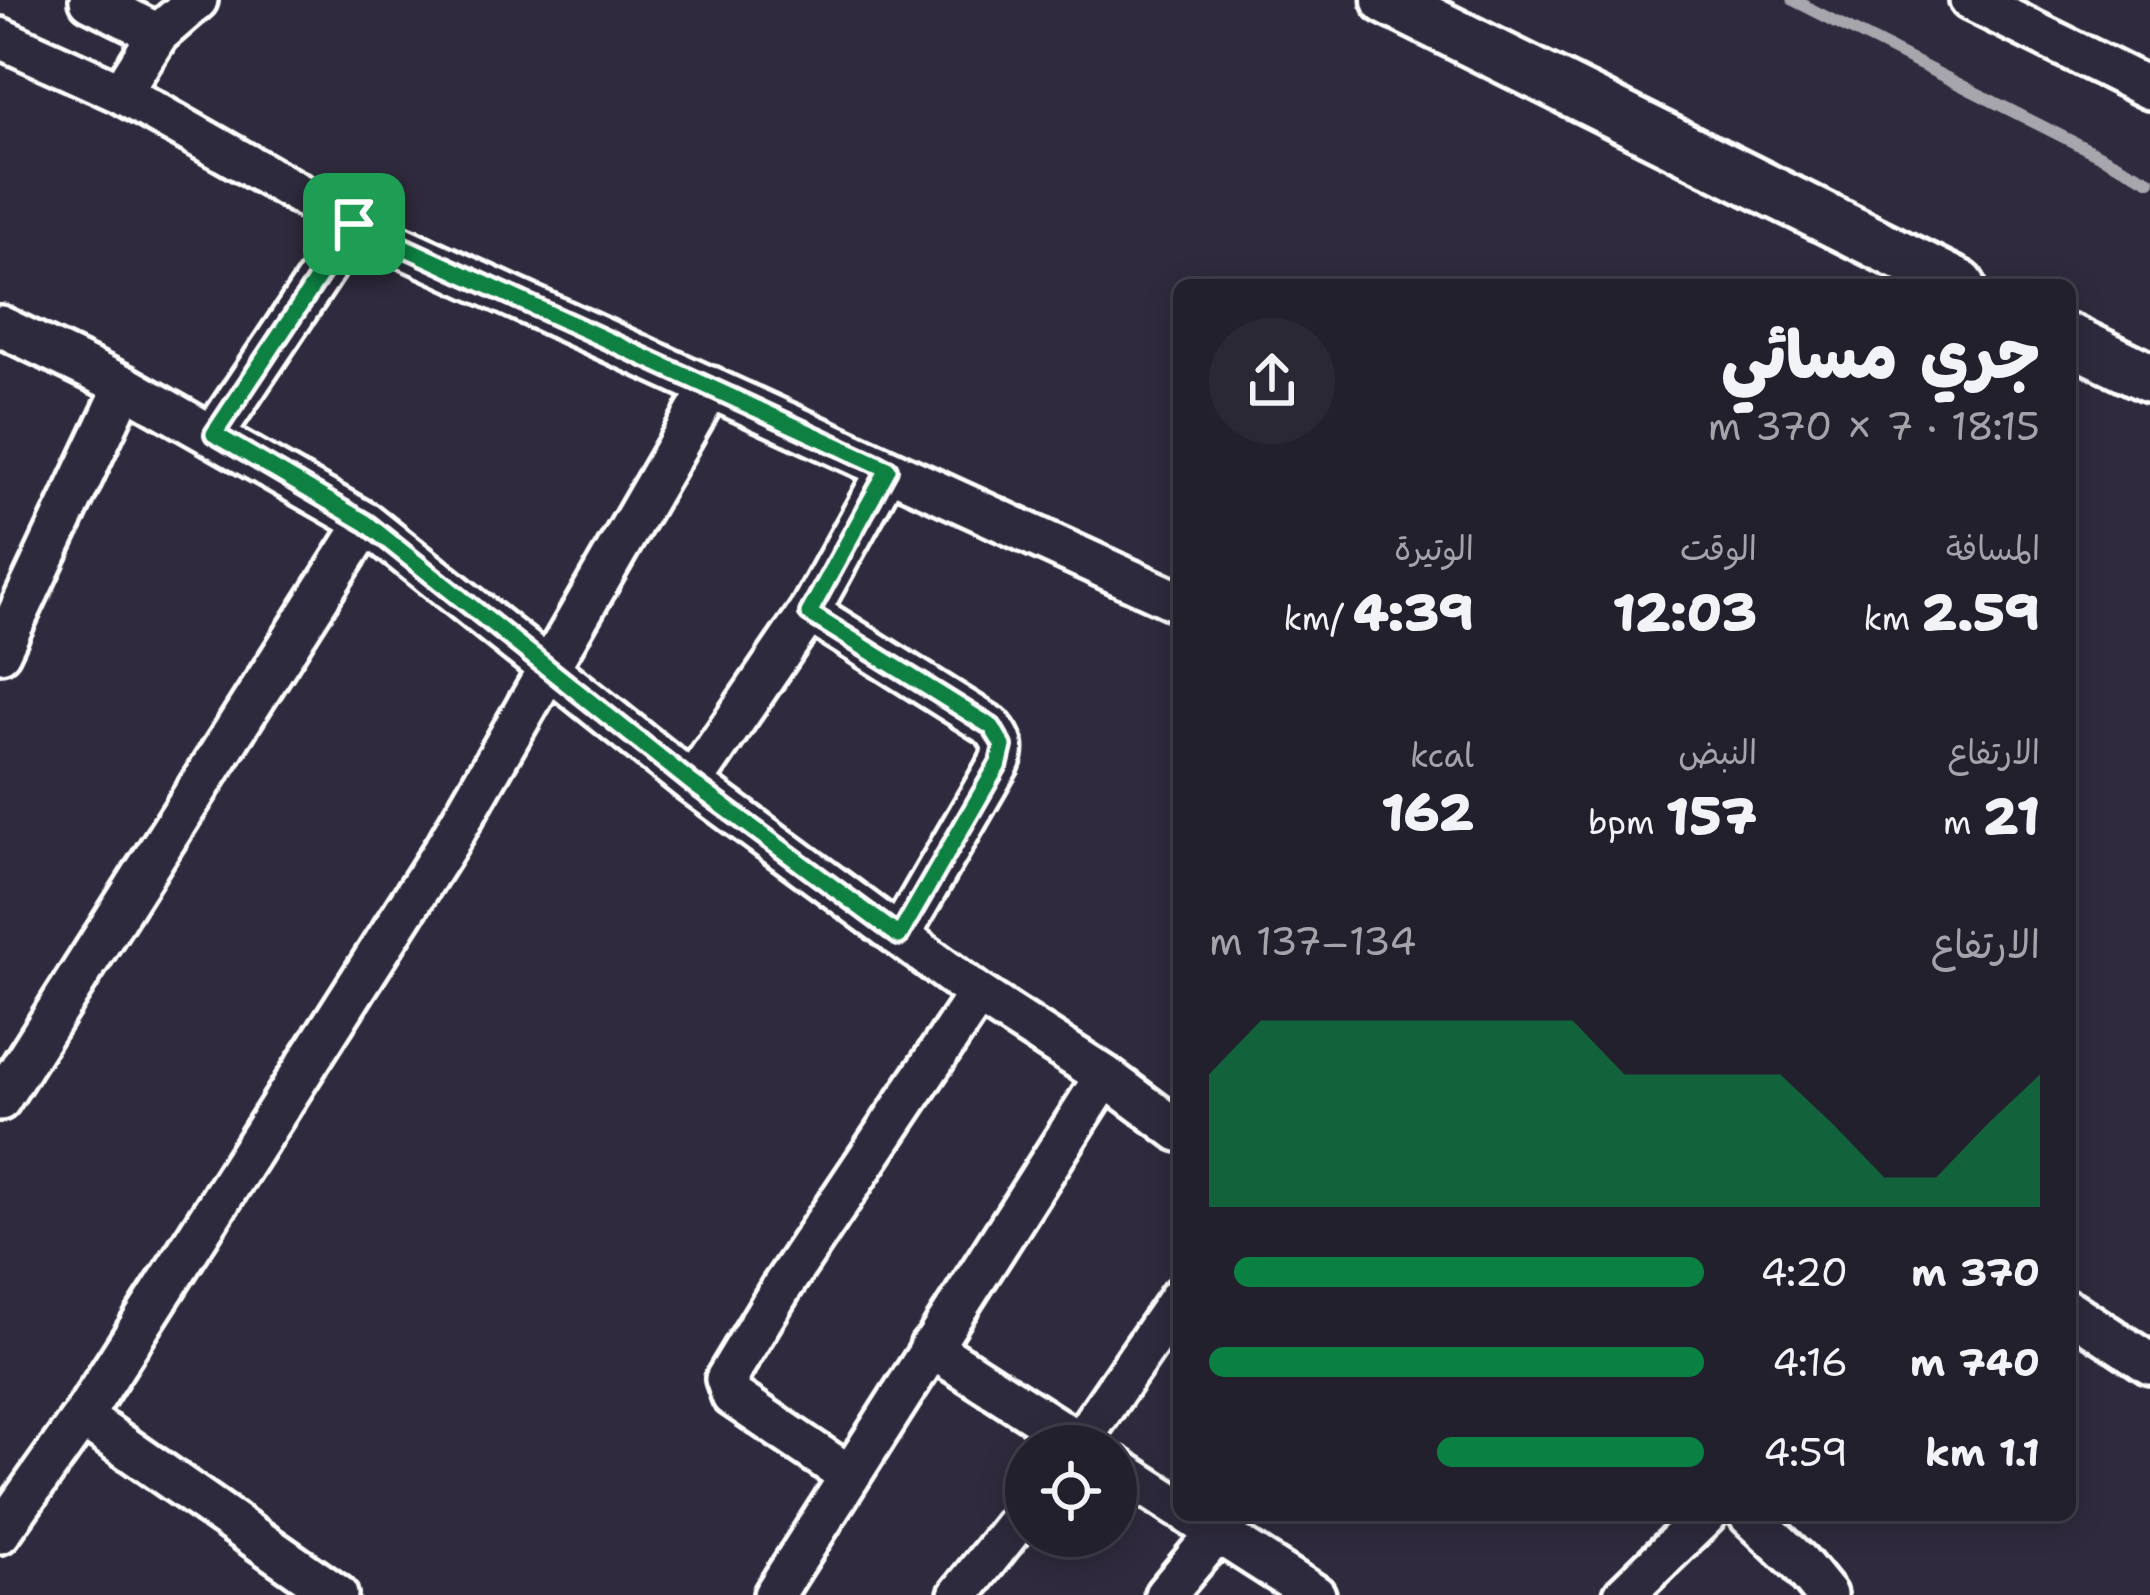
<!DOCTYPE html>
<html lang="ar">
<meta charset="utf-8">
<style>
body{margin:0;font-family:"Shantell Sans","Playpen Sans Arabic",sans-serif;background:#2b2836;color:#f1f3f6;direction:rtl;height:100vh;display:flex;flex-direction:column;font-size:45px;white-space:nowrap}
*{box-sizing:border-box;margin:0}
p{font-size:39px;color:#a3a3aa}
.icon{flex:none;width:66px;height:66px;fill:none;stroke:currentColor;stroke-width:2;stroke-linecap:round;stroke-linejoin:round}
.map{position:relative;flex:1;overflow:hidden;direction:ltr}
.side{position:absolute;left:1173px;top:279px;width:903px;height:1242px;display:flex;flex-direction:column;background:#23202e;border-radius:18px;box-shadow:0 6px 30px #0003,0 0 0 3px #403e4a;direction:rtl}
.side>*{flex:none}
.fabs{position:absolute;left:1005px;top:1425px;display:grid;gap:24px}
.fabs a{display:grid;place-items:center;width:132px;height:132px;border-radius:50%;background:#23202e;box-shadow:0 6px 30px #0003,0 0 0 3px #403e4a;font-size:60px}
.pin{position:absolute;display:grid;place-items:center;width:102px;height:102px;color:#fff;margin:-51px;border-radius:24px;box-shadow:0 6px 18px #0006}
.round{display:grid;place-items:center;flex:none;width:126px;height:126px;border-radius:63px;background:#2b2836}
.head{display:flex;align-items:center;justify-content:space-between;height:204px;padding:0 36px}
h1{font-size:66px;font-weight:800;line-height:90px}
.metrics{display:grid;grid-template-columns:repeat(3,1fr);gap:18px;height:204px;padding:12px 36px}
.metrics div{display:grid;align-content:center}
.metrics b{font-size:51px;font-weight:800}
.metrics small{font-size:33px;font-weight:400}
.metrics p{font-size:33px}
.chart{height:336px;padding:24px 36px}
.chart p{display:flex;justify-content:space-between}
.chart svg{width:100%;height:216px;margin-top:12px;fill:#0b8043;opacity:.7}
ul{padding:0 36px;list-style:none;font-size:39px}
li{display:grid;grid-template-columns:192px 144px 1fr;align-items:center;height:90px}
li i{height:30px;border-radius:15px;background:#0b8043}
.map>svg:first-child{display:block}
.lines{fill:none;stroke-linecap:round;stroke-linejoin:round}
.stream{stroke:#a7a6ad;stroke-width:12}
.minor-casing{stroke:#fff;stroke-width:48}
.tertiary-casing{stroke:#fff;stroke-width:57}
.minor{stroke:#2f2a3d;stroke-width:39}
.tertiary{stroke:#2f2a3d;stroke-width:48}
.route-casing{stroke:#fff;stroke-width:24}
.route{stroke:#0b8043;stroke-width:15}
</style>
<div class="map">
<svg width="2150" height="1595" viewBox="0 0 2150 1595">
<rect width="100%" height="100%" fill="#2f2a3d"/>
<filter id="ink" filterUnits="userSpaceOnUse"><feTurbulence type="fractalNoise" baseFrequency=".00833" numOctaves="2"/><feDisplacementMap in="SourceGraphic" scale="24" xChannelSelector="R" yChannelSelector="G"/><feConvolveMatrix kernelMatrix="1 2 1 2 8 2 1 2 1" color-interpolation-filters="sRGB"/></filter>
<g filter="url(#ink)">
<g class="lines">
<path class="stream" d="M1793,0L2150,181"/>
<g class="minor-casing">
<path id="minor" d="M90,0L158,34
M197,0L158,34L121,93L354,225L1179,602
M1970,0L2150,89
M0,38L121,93
M0,326L125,386L366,523L692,783L978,994L1105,1076L1179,1131
M214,434L354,225
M809,612L992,727C1002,739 1006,748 999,763L899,936
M0,652L125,386
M692,783L809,612L888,469
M0,1100L366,523
M2070,1311L2150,1364
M930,1347L1084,1446
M82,1417L337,1595
M1077,1446L1179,1298
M1116,1467L1179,1508
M850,1476L732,1396L726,1379L781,1288L978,994
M1190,1515L1315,1595
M1749,1515L1800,1563L1826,1595
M0,1533L82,1417L448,843L711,387
M774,1595L1105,1076
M959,1595L1026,1511
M1165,1595L1232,1515
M1624,1595L1706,1515"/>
</g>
<g class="tertiary-casing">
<path id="tertiary" d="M1387,0L1960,285
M2070,339L2150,378"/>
</g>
<use href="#minor" class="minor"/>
<use href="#tertiary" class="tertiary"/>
</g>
</g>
<g class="lines" filter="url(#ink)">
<g class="route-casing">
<path id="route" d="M354,224L888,469L809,613L992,727L1003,746L999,763L899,936L692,783L366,523L214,434Z"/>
</g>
<use href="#route" class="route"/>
</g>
</svg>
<div class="fabs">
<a><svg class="icon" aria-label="locate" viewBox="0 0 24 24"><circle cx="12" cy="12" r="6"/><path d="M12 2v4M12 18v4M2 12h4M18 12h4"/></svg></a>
</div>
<div class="pin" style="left:354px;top:224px;background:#1e9e55"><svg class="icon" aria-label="arrive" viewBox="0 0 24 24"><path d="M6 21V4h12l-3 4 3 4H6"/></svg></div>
<section class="side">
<div class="head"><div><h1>جري مسائي</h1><p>18:15 · 7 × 370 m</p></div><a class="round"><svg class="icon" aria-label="share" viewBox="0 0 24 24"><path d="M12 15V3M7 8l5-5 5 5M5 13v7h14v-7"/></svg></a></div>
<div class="metrics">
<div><p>المسافة</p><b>2.59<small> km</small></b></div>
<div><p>الوقت</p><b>12:03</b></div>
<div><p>الوتيرة</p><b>4:39<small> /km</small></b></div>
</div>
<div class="metrics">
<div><p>الارتفاع</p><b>21<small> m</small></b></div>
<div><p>النبض</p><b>157<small> bpm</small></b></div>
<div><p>kcal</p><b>162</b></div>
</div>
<div class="chart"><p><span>الارتفاع</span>134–137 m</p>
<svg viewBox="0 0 160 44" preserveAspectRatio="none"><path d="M0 44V17L10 6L20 6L30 6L40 6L50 6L60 6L70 6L80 17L90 17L100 17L110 17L120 27L130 38L140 38L150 27L160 17V44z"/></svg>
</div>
<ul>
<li><b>370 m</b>4:20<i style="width:95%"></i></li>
<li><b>740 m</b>4:16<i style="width:100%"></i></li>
<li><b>1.1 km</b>4:59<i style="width:54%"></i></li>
</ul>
</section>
</div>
